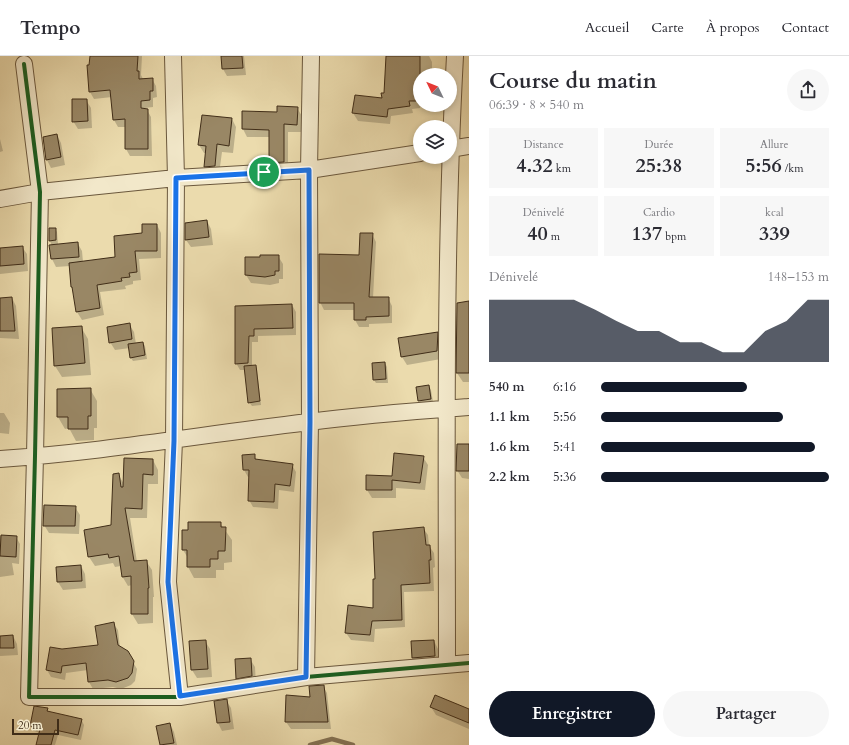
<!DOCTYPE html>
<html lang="fr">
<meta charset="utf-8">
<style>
body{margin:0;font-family:Cardo,serif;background:#f7f7f7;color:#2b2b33;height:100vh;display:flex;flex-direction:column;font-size:15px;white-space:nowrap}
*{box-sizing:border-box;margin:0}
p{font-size:13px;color:#7c7c81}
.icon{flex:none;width:22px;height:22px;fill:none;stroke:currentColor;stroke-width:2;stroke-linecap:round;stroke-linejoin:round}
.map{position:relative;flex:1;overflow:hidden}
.sheet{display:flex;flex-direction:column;background:#fff;width:380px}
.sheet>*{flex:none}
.needle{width:26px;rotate:313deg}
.tools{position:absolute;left:413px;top:12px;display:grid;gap:8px}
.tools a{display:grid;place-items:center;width:44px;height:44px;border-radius:50%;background:#fff;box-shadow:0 2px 6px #0003;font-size:20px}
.scale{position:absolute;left:12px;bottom:10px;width:47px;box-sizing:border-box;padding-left:4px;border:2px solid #402d18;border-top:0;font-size:11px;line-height:14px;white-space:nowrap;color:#402d18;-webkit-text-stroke:3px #f2e8ca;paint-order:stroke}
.pin{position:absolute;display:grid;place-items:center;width:34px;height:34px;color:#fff;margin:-17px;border:2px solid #fff;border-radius:50%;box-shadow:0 1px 4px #0007}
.round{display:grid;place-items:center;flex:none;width:42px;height:42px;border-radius:21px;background:#f7f7f7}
.overview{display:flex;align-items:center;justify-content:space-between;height:68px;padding:0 20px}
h1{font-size:22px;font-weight:800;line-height:30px}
.figures{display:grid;grid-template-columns:repeat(3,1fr);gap:6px;height:68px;padding:4px 20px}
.figures div{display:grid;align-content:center;border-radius:0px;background:#f7f7f7;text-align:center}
.figures b{font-size:20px;font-weight:800}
.figures small{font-size:11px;font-weight:400}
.figures p{font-size:11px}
.chart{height:112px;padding:8px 20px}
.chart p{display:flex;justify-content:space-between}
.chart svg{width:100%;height:72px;margin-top:4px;fill:#111827;opacity:.7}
.button{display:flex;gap:8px;margin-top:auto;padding:8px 20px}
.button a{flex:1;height:46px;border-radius:24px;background:#111827;color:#fff;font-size:16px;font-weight:800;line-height:46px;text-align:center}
.button a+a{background:#f7f7f7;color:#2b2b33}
ul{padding:0 20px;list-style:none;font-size:13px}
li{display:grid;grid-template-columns:64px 48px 1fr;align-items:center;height:30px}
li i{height:10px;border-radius:5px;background:#111827}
header{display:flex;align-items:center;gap:24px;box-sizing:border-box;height:56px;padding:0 20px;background:#fff;border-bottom:1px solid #e1e1e2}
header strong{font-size:19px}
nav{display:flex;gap:22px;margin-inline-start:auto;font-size:14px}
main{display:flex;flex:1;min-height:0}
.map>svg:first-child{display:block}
.shadow{fill:#0003}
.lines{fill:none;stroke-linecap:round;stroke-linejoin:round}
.stream{stroke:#847253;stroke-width:4.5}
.building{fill:#998765;stroke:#402d18}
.minor-casing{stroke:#6b583d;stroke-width:18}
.minor{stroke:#f2e8ca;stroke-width:16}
.cycleway-casing{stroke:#f2e8ca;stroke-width:6}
.cycleway{stroke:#1b5e20;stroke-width:4}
.route-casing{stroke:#fff;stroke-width:8}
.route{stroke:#1a73e8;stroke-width:5}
</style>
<header>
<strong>Tempo</strong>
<nav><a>Accueil</a><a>Carte</a><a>À propos</a><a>Contact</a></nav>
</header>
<main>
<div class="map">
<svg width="469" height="689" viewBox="0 0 469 689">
<rect width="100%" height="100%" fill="#ebdbad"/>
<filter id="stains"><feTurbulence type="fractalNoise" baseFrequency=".005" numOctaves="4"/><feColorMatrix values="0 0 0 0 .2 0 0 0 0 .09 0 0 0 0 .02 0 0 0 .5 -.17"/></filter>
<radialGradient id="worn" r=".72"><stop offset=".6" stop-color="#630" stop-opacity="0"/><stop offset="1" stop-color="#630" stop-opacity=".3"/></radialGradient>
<path class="shadow" d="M91,0H142L141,19L143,23H152L156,30L157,41L153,42V51L145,52V54H147L151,61L152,100H130L126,93V71H118L114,64L112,41L94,43L90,36Z
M222,0H244L246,19L227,20L223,13Z
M387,0H429L432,6V17H430V19H420V49H426L420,50V52L412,53L413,57L391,60L390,68L358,65L353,57L355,40L383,43L385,38Z
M86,44L91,52L92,72L78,73L73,65Z
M297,52L302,60L301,76H288V114H274L270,106V81H247L243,73Z
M232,63L236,71L233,97L222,96L219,118H210L205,111L206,97H204L199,89Z
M57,79L61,87L65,109L51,112L47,104Z
M0,83L3,95L0,96Z
M207,165L211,173L213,189L191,191L186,184Z
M157,169L161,177V202L139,203L141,224L133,225V228L125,230L126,233L100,236L104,259L82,264L77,256L73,234L72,230L70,210L56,211L52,203V190L50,185L55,173L57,176L58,189L78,188L82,195L83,206L116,202Z
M372,178L376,186L373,242H388L392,250V267L369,268V271H359L355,264V254H324L320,246L360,200Z
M22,191L27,198L28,215L0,218V193Z
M278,200L283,208V223H279V227L270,229L251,227L246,219Z
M12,242L16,250L19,283L0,282V244Z
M469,246V326H463L457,317Z
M292,249L296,256V279L258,280V286H252V310H255L257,313L261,349L252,350L249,346L245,314H240L236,307V251Z
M129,268L134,276L136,288L143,287L145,290L147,303L133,305L131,302L130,292L115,294L110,286Z
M81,271L88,283L91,319L62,321L55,310Z
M437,277L442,285L441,303L407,309L402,301Z
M385,307L387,311L388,327H376L374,324Z
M429,330L431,334L433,346L422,349L419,345L418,332Z
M90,333L97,345V372H94V384L76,385L69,372L65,373L58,361Z
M0,357H4L10,367L9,378L0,377Z
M469,389V423L462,422L457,414Z
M254,399L257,405L292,409L296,416L294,436L279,434L278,453L253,451L249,444L250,421H248L244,414L243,400Z
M423,401L428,409L425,434L396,432V442H372L367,434L392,421Z
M153,404L158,414V428H148L147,462H130L137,506L146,505L152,514L154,541H153V567L138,568L132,558V529L128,530L122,520L121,510L115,511L113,507L95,510L89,501L112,470L118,418L124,428Z
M75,451L80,459L79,478L49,477L44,469Z
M220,467L232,484V506L224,507V514H216V522H194L188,511V502L183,494L189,475Z
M423,472L428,479L429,490L434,497L435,511L433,512L434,535L404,536L405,571L375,573L374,586L351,584L346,577L374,553Z
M0,480L16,481L20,488L19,508L12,507L14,519L0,521Z
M81,510L85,518L86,532L63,534L58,526L57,512Z
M113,567L118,574L120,592L127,596L137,613L135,625L131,629L121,633L113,631L93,633L89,626L88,614L66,617L65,624L51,621L47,614L62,594L100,590Z
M13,580L17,588L18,599L0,600V581Z
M205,585L210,593L212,621L197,622L192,614Z
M434,585L438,593L439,608L417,610L413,602L412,586Z
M250,603L255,611L256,628L241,630L237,622Z
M323,630L327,637L331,673H291L286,666Z
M226,644L231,652L234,673L222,675L218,667L215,646Z
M431,651L469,654V673L436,659Z
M47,653L49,657L81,663L84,669L81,684L58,679L55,689H37L40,677L34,675L31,670Z
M170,668L174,676L177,689H161L157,670Z"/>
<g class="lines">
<path class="stream" d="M310,689L332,683L353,689"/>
</g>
<path class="building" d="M90,0H138L137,15H139V23L153,22V35H150V44L141,45V52L148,53V93H125V63L113,64L110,34L89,36L87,9H89Z
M221,0H242L243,12L222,13Z
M386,0H420V42L417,43V45H409L410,50L388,53L387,61L352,57L355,39L382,42L381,37H384Z
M72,43H87L88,65L72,66Z
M277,50L298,51L297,69L284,68V106L269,107V74L242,73V55L277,56Z
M202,59L232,62L229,90L217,88L215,110L204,111L206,90L198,89Z
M57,78L61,101L46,104L43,81Z
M207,164L209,181L185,184V167Z
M142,168H157V195H135L137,216L129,217L130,221L121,222L122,225L97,229L100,252L76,256L72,231H71L69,207L115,201L114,180L142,177Z
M49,172H56V184L49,185Z
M360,177H373L369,241H389V260L366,261V264H354V247H319V198L359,199Z
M78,186L79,201L51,203L49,189Z
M23,190L24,208L0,210V192Z
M260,199H279V215H275V219L265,221L245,219V201H260Z
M12,241L15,275H0V242Z
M469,245V317H456L457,247Z
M292,248L293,272L254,273V280H249L248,307L235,308V250Z
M130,267L132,283L109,287L107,271Z
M82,270L85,307L54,310L52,272Z
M438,276L437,295L401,301L398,282Z
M143,286L145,299L130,302L128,288Z
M385,306L386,323L373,324L372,307Z
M256,309L260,345L248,347L244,310Z
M429,329L431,343L418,345L416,331Z
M91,332V360H88V373H68V361H57V333Z
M457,388H469V415H456Z
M394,397L424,400L420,427L392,424V434H366V419L392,420Z
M255,398V403L293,408L290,430L275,428L274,446L248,445L249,414H243L242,399Z
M124,402L153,403V419L143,418L142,453L125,452L134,505L147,504L149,532H148V558H131V520L122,521L119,500L109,502L108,498L88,501L84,474L111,469L113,418L119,417L121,431H123Z
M44,449L76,450L75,470H43Z
M188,466H221V471H226L225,495H218V503H210V511H187V494H182V474H188Z
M424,471L426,489H430L431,504H429L430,527L401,529L402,564L372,565L370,579L345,577L348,549L373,552V523H375L373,476Z
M1,479L17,480L16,501L0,500Z
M81,509L82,525L57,526L56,511Z
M114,566L118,589L128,595L134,605L132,617L128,622L116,626L108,624L88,626L86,607L62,610L61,617L46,614L50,591L62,593L98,589L95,570Z
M13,579L14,592H0V580Z
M206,584L208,613L191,614L189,585Z
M434,584L435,600L412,602L411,585Z
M251,602L252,620L236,623L235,603Z
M324,629L328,666H285L286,639L310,641L309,630Z
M435,639L469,653V667L430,651Z
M227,643L230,666L217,667L214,645Z
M34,650L48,652L47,655L82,663L78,679L55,674L51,689H36L40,673L30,670Z
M170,667L174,687L160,689L156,670Z"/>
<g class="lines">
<g class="minor-casing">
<path id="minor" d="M173,0L176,122L174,385L168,526L180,641
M24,8L40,136L35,400L29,641H180L306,621L469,607
M450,93L469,90
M0,143L40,136L176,122L309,114L420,97
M0,403C104,396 206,378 309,366C362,359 416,355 469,351
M447,609C447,406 444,203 455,0
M306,621L310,366L309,114L311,0"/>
</g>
<use href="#minor" class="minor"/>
<g class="cycleway-casing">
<path id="cycleway" d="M24,8L40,136L35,400L29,641H180L306,621L469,607"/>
</g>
<use href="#cycleway" class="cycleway"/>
</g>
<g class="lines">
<g class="route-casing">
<path id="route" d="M309,114L310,366L306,621L180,640L168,526L174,385L176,122Z"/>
</g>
<use href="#route" class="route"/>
</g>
<rect width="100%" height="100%" filter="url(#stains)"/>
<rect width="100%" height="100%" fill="url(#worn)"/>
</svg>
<div class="tools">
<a><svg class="needle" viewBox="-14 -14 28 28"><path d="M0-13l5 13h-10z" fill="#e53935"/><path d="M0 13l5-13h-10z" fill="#7c7c81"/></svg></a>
<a><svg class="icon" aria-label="layers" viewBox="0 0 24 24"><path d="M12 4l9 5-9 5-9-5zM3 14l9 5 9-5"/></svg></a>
</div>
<div class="scale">20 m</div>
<div class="pin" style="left:264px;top:116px;background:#1e9e55"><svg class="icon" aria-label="arrive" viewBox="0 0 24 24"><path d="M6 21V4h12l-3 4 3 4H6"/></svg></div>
</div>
<section class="sheet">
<div class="overview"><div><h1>Course du matin</h1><p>06:39 · 8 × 540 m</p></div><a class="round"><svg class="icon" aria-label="share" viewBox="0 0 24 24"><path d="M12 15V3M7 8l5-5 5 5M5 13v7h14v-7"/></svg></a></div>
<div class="figures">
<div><p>Distance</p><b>4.32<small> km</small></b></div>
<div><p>Durée</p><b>25:38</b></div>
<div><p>Allure</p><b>5:56<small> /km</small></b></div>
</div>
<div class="figures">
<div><p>Dénivelé</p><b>40<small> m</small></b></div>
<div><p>Cardio</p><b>137<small> bpm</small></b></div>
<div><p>kcal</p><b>339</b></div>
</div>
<div class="chart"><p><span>Dénivelé</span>148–153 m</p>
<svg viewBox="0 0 160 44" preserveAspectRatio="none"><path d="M0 44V6L10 6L20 6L30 6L40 6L50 12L60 19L70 25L80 25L90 32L100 32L110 38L120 38L130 25L140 19L150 6L160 6V44z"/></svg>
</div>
<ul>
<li><b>540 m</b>6:16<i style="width:64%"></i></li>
<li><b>1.1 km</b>5:56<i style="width:80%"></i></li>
<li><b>1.6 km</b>5:41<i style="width:94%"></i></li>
<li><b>2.2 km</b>5:36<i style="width:100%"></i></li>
</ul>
<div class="button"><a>Enregistrer</a><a>Partager</a></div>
</section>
</main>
